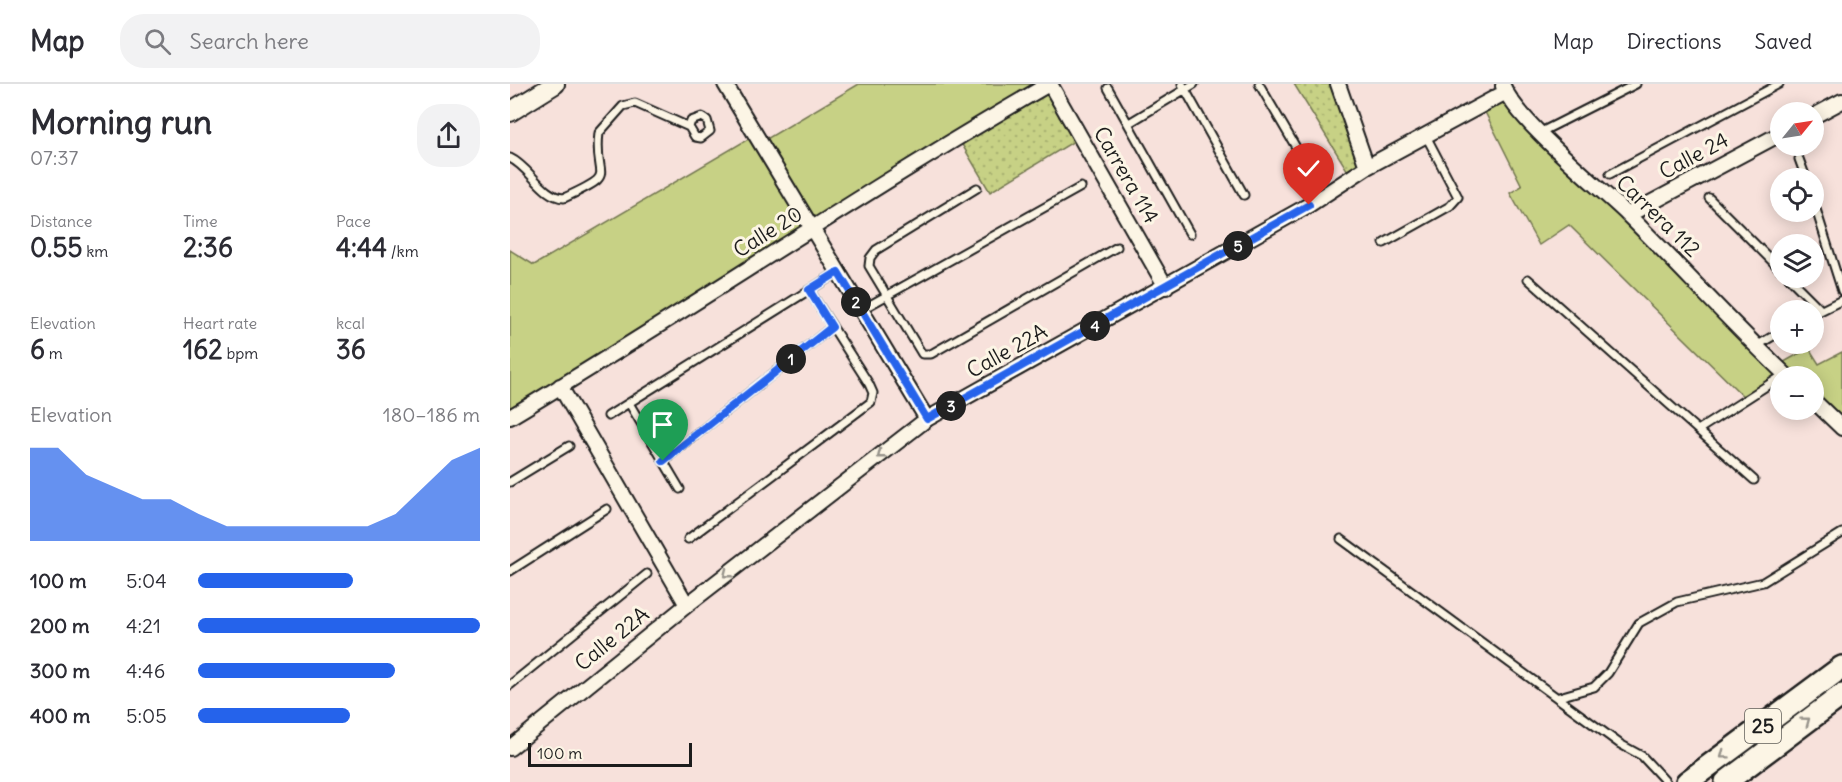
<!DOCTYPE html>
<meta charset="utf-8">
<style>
body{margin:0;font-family:Delius,sans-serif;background:#f2f2f3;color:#2b2b33;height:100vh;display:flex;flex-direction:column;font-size:22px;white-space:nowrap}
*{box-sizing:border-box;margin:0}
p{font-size:20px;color:#7c7c81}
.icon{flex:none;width:33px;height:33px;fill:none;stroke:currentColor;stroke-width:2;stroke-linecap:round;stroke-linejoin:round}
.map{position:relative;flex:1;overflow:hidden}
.panel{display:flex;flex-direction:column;background:#fff;width:510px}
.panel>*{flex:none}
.needle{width:39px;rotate:60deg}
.tools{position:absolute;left:1260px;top:18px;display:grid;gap:12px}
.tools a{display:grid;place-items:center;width:54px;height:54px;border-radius:50%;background:#fff;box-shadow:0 3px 15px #0003;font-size:30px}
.scale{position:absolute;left:18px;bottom:15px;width:164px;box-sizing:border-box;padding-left:6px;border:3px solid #1c1c1c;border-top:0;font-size:16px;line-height:21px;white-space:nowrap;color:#1c1c1c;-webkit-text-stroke:4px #fcf5e5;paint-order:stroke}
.pin{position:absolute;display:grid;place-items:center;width:51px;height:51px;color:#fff;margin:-62px -26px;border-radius:50% 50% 50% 0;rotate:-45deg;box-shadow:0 0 6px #0007}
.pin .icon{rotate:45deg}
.km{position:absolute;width:30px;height:30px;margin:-15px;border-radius:50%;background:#222;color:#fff;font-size:16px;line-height:30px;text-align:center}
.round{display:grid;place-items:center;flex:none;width:63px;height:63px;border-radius:24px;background:#f2f2f3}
.head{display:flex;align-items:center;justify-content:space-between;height:102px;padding:0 30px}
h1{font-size:33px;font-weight:700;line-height:45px}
.metrics{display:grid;grid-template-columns:repeat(3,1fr);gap:9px;height:102px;padding:6px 30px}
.metrics div{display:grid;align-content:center}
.metrics b{font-size:26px;font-weight:700}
.metrics small{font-size:16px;font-weight:400}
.metrics p{font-size:16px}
.chart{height:168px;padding:12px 30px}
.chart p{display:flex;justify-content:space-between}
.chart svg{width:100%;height:108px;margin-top:6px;fill:#2563eb;opacity:.7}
ul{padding:0 30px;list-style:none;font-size:20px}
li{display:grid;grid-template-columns:96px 72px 1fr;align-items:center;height:45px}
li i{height:15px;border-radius:8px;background:#2563eb}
header{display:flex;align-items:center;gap:36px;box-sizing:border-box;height:84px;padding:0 30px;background:#fff;border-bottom:2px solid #e1e1e2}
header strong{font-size:28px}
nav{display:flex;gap:33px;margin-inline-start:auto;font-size:21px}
.search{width:420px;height:54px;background:#f2f2f3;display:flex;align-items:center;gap:15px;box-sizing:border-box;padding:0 21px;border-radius:24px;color:#7c7c81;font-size:22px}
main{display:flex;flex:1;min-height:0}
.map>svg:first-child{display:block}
.grass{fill:url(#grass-dots);stroke:#727650;stroke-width:1.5}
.park{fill:#c7d185;stroke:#727650;stroke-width:1.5}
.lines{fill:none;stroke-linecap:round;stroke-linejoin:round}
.service-casing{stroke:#1c1c1c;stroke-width:11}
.minor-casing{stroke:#1c1c1c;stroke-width:18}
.secondary-casing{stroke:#1c1c1c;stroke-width:22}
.trunk-casing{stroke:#1c1c1c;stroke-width:26}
.service{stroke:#fcf5e5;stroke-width:7}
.minor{stroke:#fcf5e5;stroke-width:14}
.secondary{stroke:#fcf5e5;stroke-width:18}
.trunk{stroke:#fcf5e5;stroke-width:21}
.oneway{stroke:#97938b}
.route-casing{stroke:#fff;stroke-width:12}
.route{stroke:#2563eb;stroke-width:8}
.labels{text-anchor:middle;stroke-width:6;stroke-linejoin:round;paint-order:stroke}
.shield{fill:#fcf5e5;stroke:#5f5d58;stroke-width:1.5}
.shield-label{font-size:20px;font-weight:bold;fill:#1c1c1c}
.street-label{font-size:21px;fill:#1c1c1c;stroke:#fcf5e5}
</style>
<header>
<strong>Map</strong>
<div class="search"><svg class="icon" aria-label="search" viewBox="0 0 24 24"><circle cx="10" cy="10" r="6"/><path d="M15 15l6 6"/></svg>Search here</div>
<nav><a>Map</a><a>Directions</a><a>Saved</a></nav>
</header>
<main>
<section class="panel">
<div class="head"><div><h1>Morning run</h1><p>07:37</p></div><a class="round"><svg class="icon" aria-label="share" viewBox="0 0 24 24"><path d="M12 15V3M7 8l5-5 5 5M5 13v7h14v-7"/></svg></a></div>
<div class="metrics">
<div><p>Distance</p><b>0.55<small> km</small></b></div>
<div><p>Time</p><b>2:36</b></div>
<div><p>Pace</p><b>4:44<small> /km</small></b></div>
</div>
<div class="metrics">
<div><p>Elevation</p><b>6<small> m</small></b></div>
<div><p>Heart rate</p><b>162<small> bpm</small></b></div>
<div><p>kcal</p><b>36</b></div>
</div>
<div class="chart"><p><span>Elevation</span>180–186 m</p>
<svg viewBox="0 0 160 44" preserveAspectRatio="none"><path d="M0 44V6L10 6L20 17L30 22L40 27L50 27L60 33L70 38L80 38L90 38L100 38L110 38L120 38L130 33L140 22L150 11L160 6V44z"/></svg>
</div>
<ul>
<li><b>100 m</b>5:04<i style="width:55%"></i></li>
<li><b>200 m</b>4:21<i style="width:100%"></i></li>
<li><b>300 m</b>4:46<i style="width:70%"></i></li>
<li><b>400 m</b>5:05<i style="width:54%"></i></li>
</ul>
</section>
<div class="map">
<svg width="1332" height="698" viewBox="0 0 1332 698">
<defs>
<pattern id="grass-dots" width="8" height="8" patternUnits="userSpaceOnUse" patternTransform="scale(1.5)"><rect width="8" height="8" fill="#c7d185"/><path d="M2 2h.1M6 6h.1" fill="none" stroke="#aab372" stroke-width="1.8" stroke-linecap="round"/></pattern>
</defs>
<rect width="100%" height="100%" fill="#f7e1db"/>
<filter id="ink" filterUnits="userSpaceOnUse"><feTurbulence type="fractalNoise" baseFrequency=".0167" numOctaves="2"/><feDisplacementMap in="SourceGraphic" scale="12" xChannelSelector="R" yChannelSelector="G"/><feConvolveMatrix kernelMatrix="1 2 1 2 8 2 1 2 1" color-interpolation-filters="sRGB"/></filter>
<g filter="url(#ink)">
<path class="grass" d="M539,0L571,53L480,108L447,52Z
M784,0H828L857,83L842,94Z"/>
<path class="park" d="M349,0H539L0,333V166L24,181L245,51L250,59Z
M996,8L1267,282L1299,264L1309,280L1332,268V344L1304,317V292H1277L1235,314L1059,141L1029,161L1000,109L1012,102L972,22Z"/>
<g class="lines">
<g class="service-casing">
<path id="service" d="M672,0L734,111
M749,0L794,77
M598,4L680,150
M619,39L684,0
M1031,48L1126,0
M0,74C20,83 32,113 54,114C111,88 83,96 89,49L113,22L125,19L179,43L185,53L191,54L200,47L197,36L192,33L181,37L179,43
M1289,75L1296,94
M1100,90L1269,0
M467,104L366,166L360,174L359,182L412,270H421L607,163
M1199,114L1270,185
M1304,119L1332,207
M874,159L940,122L948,113L916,52
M1279,194L1311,226
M1018,195L1244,396
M351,226L571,103
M1304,230L1332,216
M1248,261L1270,248
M119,319L170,405
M98,332L328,188
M1188,346L1275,290
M153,377L322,243
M0,398L59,362
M178,455L361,318L363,309L359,300L299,206
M831,455L1110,660L1132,672L1156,698
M0,487L97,425
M0,601L137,490
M1049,613L1084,603L1098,589L1129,539L1167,518L1253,498L1332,449"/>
</g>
<g class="minor-casing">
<path id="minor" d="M215,0L417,335
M540,0L656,203
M828,0L857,83
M993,2C1008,38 1086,100 1117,130C1171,183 1222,240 1277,292
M1304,32L1332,17
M1118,131L1270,50
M50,302L177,521
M1304,317L1332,344
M0,333C181,225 356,105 539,0
M0,664L177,521L417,335L799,121L857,83L996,8"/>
</g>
<g class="secondary-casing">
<path id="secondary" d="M0,28L45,0"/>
</g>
<g class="trunk-casing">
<path id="trunk" d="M1177,698L1332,583
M1216,698L1332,611"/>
</g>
<use href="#service" class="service"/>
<use href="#minor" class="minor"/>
<use href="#secondary" class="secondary"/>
<use href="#trunk" class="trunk"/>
</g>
<defs><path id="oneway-chevron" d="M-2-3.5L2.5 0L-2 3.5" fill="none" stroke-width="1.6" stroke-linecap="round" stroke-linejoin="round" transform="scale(1.5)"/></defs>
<g class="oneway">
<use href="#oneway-chevron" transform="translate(371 371) rotate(142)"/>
<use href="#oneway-chevron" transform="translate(217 490) rotate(142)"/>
<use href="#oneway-chevron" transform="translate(1296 637) rotate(-37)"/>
<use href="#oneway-chevron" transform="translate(1214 671) rotate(143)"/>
</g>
</g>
<g class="lines" filter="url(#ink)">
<g class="route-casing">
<path id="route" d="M153,377L322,243L299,206L328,188L417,335L799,121"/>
</g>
<use href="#route" class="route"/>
</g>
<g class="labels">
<rect class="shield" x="1235" y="625" width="36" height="34" rx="4.5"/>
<g class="shield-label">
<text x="1253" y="649">25</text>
</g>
<g class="street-label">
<text transform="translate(1184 72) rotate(-28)" y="7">Calle 24</text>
<text transform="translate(616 91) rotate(60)" y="7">Carrera 114</text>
<text transform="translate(1148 132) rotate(44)" y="7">Carrera 112</text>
<text transform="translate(258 148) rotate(-32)" y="7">Calle 20</text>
<text transform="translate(497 267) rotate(-29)" y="7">Calle 22A</text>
<text transform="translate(102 555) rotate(-39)" y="7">Calle 22A</text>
</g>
</g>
</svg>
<div class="tools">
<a><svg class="needle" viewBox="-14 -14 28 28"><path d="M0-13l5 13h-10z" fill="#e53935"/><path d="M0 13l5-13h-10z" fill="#7c7c81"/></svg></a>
<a><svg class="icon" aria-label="locate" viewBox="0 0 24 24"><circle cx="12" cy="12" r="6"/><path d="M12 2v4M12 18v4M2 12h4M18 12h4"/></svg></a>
<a><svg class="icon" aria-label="layers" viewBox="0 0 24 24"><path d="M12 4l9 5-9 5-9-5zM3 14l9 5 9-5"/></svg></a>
<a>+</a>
<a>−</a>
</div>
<div class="scale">100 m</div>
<div class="pin" style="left:153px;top:377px;background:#1e9e55"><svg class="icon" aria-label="arrive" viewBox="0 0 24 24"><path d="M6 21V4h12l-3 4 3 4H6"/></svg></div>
<div class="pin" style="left:799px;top:121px;background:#d93025"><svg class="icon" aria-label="check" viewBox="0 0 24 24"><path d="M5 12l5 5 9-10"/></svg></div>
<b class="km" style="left:281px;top:275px">1</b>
<b class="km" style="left:346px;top:218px">2</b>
<b class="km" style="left:441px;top:322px">3</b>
<b class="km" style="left:585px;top:242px">4</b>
<b class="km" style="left:728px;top:162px">5</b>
</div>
</main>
